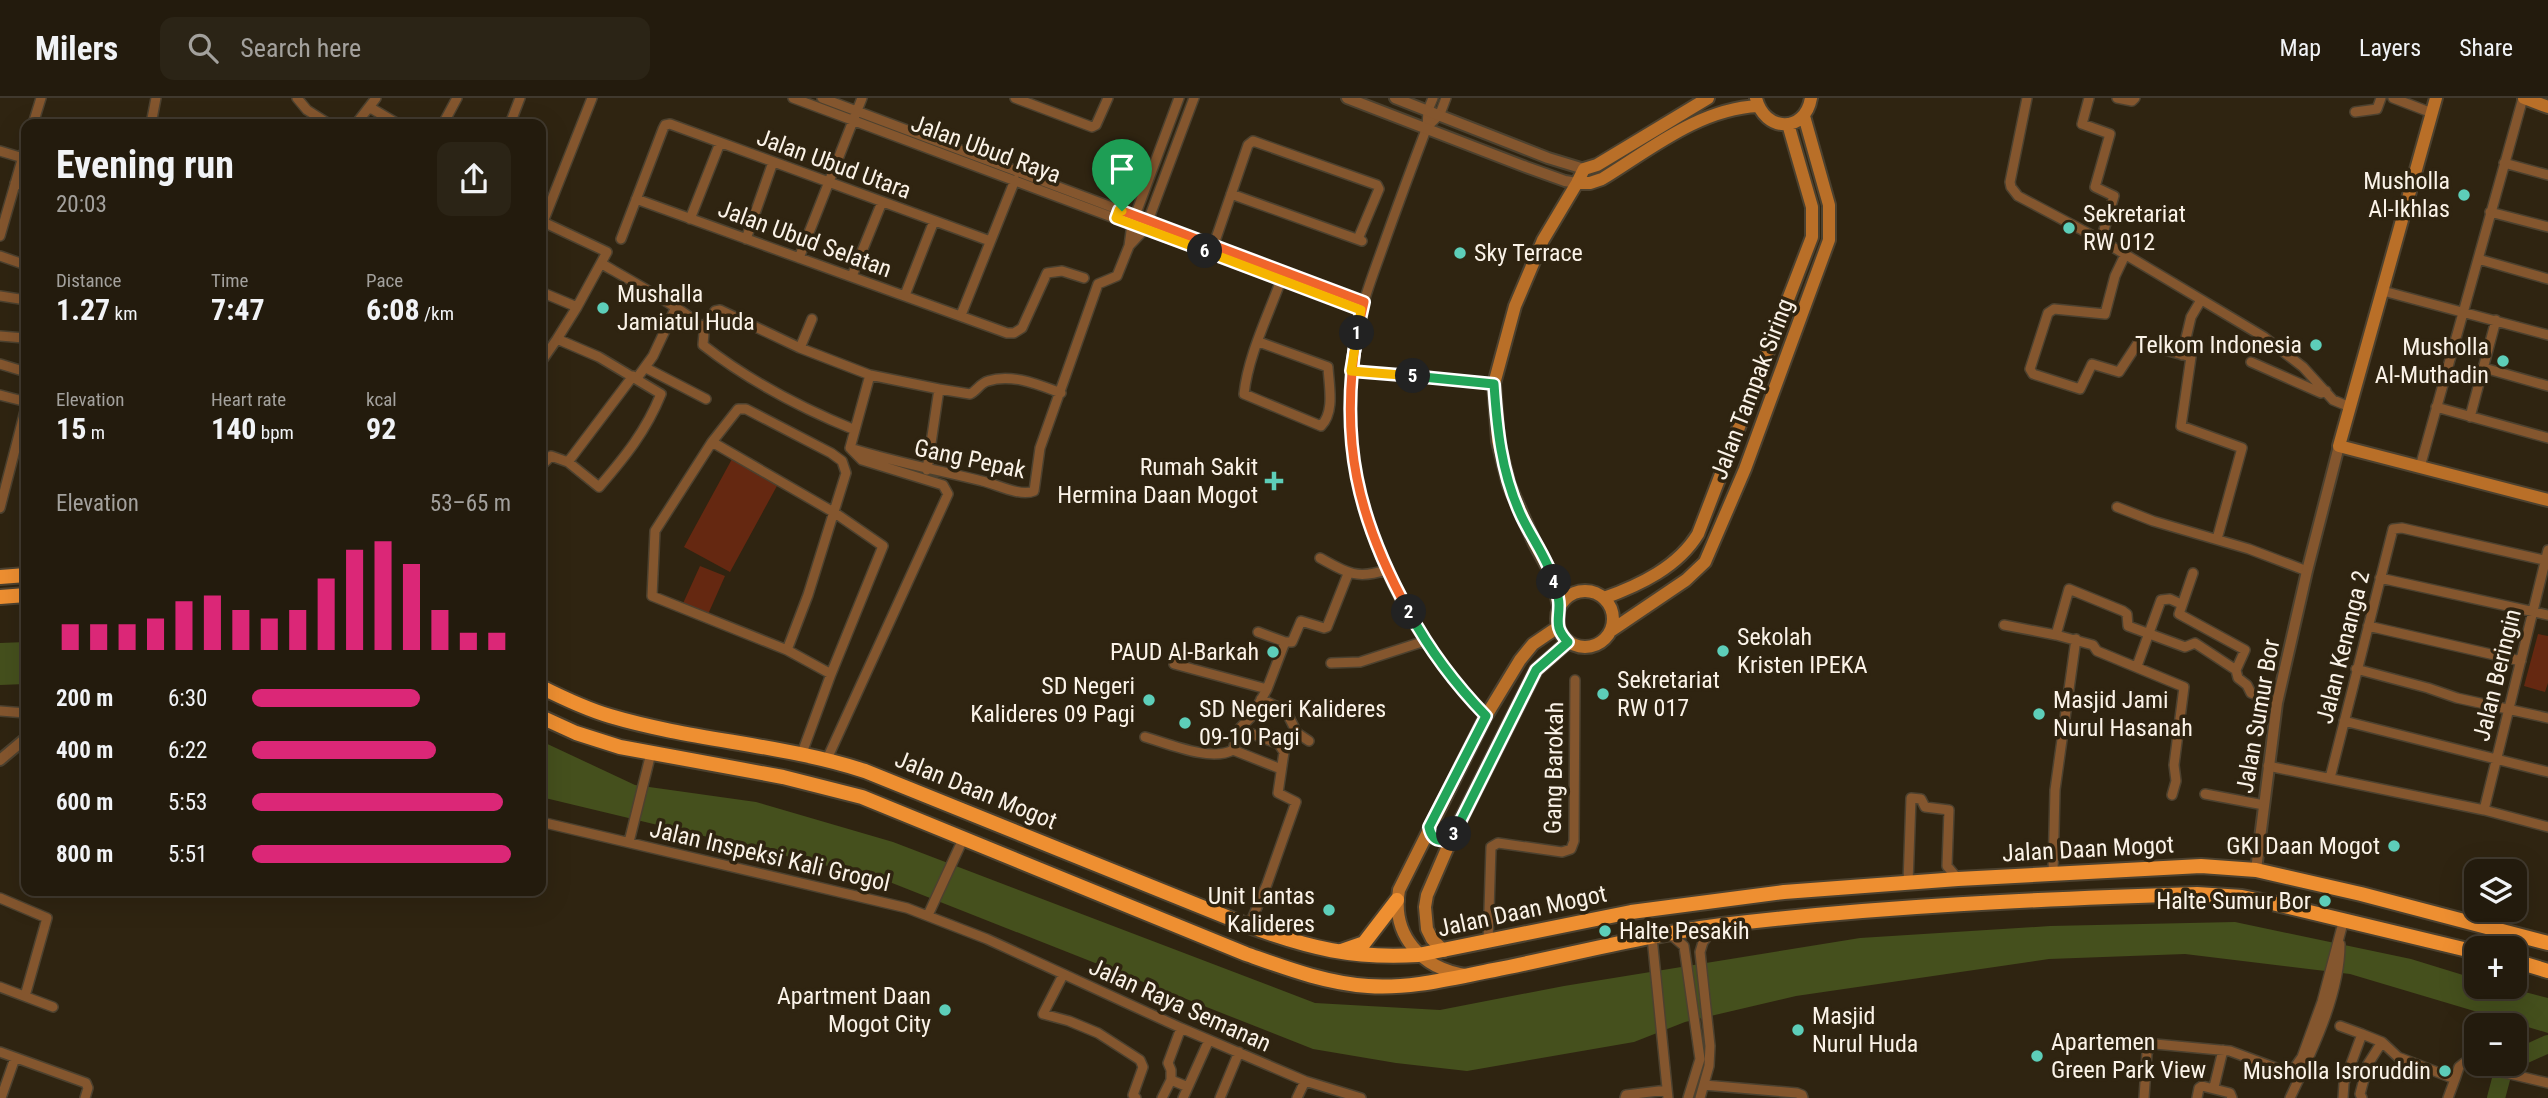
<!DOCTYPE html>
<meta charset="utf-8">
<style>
body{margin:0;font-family:"Roboto Condensed",sans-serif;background:#2b2416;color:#f1f3f6;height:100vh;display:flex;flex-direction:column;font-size:26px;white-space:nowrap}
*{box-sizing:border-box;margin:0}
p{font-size:23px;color:#a3a19d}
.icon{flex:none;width:38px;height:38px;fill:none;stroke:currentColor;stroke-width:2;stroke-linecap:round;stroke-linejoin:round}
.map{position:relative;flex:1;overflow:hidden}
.drawer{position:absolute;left:21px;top:21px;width:525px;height:777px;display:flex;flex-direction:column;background:#231b0d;border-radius:14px;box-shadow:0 7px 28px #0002,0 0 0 2px #40392e}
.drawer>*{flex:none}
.fabs{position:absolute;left:2464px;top:761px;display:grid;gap:14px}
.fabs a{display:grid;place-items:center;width:63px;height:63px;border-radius:14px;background:#231b0d;box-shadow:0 7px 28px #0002,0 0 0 2px #40392e;font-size:35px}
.pin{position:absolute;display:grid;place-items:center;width:60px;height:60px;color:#fff;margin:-72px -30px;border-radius:50% 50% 50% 0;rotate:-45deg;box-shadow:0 0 7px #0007}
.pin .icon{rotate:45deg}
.km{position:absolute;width:35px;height:35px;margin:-18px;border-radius:50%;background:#222;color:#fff;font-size:19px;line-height:35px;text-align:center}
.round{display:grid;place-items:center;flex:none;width:74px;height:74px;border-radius:14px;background:#2b2416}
.headline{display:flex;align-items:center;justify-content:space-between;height:119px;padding:0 35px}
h1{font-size:38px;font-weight:700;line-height:52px}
.figures{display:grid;grid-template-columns:repeat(3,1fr);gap:10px;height:119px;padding:7px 35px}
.figures div{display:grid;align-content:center}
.figures b{font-size:30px;font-weight:700}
.figures small{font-size:19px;font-weight:400}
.figures p{font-size:19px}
.chart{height:196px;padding:14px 35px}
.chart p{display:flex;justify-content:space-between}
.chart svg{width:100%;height:126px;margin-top:7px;stroke:#db2777;stroke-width:6}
ul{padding:0 35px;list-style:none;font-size:23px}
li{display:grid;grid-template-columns:112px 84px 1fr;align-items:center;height:52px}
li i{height:18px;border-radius:9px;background:#db2777}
header{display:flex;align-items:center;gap:42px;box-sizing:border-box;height:98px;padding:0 35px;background:#231b0d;border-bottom:2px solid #40392e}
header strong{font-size:33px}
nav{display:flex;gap:38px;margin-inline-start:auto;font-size:24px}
.search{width:490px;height:63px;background:#2b2416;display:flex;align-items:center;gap:18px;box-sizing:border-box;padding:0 24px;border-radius:14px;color:#a3a19d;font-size:26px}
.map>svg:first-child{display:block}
.green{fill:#652811}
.water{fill:#45501d}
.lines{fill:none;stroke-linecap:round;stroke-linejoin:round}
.river{stroke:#45501d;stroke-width:18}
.minor-casing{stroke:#4c412f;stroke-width:12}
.tertiary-casing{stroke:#4c412f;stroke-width:14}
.secondary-casing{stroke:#4c412f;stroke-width:16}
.trunk-casing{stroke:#4c412f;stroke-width:18}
.minor{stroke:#84562e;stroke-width:9}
.tertiary{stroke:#84562e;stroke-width:10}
.secondary{stroke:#b96f28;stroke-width:12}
.trunk{stroke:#ee8f31;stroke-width:14}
.split-1-casing{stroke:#fff;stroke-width:14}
.split-2-casing{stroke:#fff;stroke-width:14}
.split-3-casing{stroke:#fff;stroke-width:14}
.split-4-casing{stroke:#fff;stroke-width:14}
.split-5-casing{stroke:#fff;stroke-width:14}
.split-6-casing{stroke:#fff;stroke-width:14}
.split-7-casing{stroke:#fff;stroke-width:14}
.split-1{stroke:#f0652b;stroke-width:9}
.split-2{stroke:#f0652b;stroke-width:9}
.split-3{stroke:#22a559;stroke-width:9}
.split-4{stroke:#22a559;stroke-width:9}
.split-5{stroke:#22a559;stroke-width:9}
.split-6{stroke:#f5b400;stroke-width:9}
.split-7{stroke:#f5b400;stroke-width:9}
.poi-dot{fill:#5dceb9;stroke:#2f2411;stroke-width:2.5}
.labels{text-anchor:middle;stroke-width:7;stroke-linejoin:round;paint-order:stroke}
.street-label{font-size:24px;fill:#fbf3e8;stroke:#2f2411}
.poi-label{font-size:24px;fill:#fbf3e8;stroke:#2f2411;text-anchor:end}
</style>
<header>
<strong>Milers</strong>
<div class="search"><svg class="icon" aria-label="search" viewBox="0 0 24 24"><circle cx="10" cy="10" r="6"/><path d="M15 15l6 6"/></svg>Search here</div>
<nav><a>Map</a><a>Layers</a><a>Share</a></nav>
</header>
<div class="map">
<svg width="2548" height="1000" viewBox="0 0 2548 1000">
<rect width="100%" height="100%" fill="#2f2411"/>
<path class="green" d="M732,361L778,386L730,474L684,449Z
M700,468L725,478L705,523L680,512Z
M2538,536L2548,538V585L2545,594L2524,588Z"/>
<path class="water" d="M26,544V586L0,587V545Z
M541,643L635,687L756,704L893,744L1315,905L1440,912L1564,888L1860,840L2050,828L2235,824L2411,861L2476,881V889H2506L2548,900V935L2350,876L2185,856L2049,861L1796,898L1685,924L1634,944L1467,973L1396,965L1313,951L882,781L541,699Z"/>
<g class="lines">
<path class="river" d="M2515,961L2548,946
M2496,1000L2505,966"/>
<g class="minor-casing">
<path id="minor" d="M297,0L307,12L329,26
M793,0L1361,212
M822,0L1364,204
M1015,0L1092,29L1096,27L1108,0
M1433,0L1428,12L1427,29C1411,71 1396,112 1381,154C1374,174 1366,194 1361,215C1325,363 1382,512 1486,618
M2027,0L2010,84L2011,89L2018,98L2101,142L2264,239L2303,269L2333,302L2350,309
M2089,0L2082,26L2110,36L2095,89L2114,98L2101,142
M2117,0L2132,3L2135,0
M2393,0L2432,15
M369,9L398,26
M2355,14L2377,11L2381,0
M33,26L41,0
M151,26L156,0
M356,26L376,0
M443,26L457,0
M510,26L520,0
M1427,29L1440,16L1446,0
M0,53L23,60
M2504,65L2548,77
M15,85L26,89
M1231,96L1362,143
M636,101L1007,235H1014L1022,230L1047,175L1062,173L1084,180
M2490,114L2548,129
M690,121L720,45
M541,123L607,154L577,209L557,241L599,259L661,296C646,333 625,359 599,389L568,364
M543,124L592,0
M0,138L26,48
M621,141L663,31L665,27L670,26L990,143
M746,141L773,64
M1129,148L1145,131L1194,0
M1213,149L1248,47L1253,43L1377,87L1379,91L1358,141
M2125,157L2115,178L2105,216L2054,211L2048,215L2030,271L2033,276L2080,291L2092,266L2119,274L2138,245L2191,259L2181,328L2242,350L2217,441
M0,158L26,167
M799,160L862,0
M2478,161L2548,181
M602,166C619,176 696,218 703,231C705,235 703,242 703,247C749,283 801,310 855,332
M852,178L882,104
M2383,193L2548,237
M541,194L577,209
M905,197L934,123
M0,198L26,202
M961,217L1015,82
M703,231L715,213L720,212L800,250L870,277L850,350
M0,238L24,240
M1259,244L1328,269C1329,288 1335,314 1321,328L1244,296C1248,258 1268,218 1281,182
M800,250L812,221
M2182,257L2191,219L2201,202
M541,264L557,241
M2251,264L2321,295L2326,293
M0,266L26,274
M646,270L706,301
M2484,270L2548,288
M1351,273L1494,286
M870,277L939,291L927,372
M637,280L653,258L676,209
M939,291L970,296C977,293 980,285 988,283C1012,275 1039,287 1061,295
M0,297L23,303L26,306
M2436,309L2548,340
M2470,319L2496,222
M712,344L835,415L883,448L831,576
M850,350C894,364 937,372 982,383C996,386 1020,399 1034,393L1040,350L1098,186L1117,178L1129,148L1132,126L1179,0
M541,368L551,358L568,364L633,278
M2420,369L2523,0
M2117,409L2153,423L2249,451L2307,473
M0,410L26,309
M1320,460C1345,474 1356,482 1386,472
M2193,475L2179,516L2245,552L2236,572
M2380,480L2548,517
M2004,527L2056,537L2069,491L2123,513L2127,516L2128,528L2185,549L2195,545L2236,572L2238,580L2247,587L2251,595L2277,605
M2368,528L2521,563
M1258,534L1285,544
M2056,537L2093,547L2097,553L2184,589L2174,667L2176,683L2172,697
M787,552L652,498L655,433L712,344L738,311H746L831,355L842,363L846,375L808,497L787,552L831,576L802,655
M1331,565L1360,564L1425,543
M1174,566L1267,591
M2137,568L2161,502L2170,501L2181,506
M2356,571L2428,590L2457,600L2548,620
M1261,601L1286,613L1297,635L1309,643
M0,613L26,615
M2344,623L2548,674
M1239,631L1279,646L1284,654L1278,695L1296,704L1267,786L1249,828
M1145,639C1169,646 1211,664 1233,652
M827,661L948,396L943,387L862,362L851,351
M2268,668L2484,712L2548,729
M1281,671L1233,652L1239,631L1252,618L1267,591L1285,544H1292L1301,523L1324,530L1327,529L1348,476
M2330,680L2393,431L2402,430L2548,463
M2205,696L2264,707
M2484,712L2548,452
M541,724L907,810L987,841L1181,930L1305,983L1361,1000
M629,744L651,655
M2053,775L2055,692L2076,541
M1908,785L1911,700L1921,701L1925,709L1949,712L1947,768L1958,781
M0,800L47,820L25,898
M928,817L964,739
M1670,836L1684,848L1700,961L1688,1000
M1652,839L1668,1000
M1488,844L1491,749L1498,745L1562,754L1571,751L1574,743L1575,582
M1063,877L1043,916L1069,923L1098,935L1140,962L1143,969L1133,997L1136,1000
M0,889L53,909
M2340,928L2362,936
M1181,930L1168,965L1171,972V982L1188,989L1183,1000
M0,954L86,985L88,990L85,1000
M1704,987L1797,995L1802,997L1803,1000
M1188,989L1209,942
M2214,989L2223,952
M1,1000L15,960
M1162,1000L1171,982
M1220,1000L1239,954
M1297,1000L1305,983
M1625,1000L1626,997L1667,992
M1700,1000L1709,968L1710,948L1700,854L1703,844L1714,830
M2144,1000L2147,955L2151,948L2155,946L2230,953L2284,973L2293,972L2302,959L2322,904L2344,821
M2197,1000L2199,990L2202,988L2230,995L2232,1000
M2290,1000C2311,955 2340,897 2340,846
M2343,1000L2344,985L2362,936L2382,944L2398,959L2455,981L2459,969L2464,965L2548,985
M2362,1000L2360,996L2368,966L2382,944
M2448,1000L2455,981"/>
</g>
<g class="tertiary-casing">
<path id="tertiary" d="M1347,0L1526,69L1565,83L1577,85
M1395,0L1548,60L1584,71
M0,662L26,640
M2256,772L2277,605L2307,473L2339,348"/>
</g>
<g class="secondary-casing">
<path id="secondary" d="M1756,0C1764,34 1805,36 1811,0
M2436,0L2339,348L2548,402
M2524,0L2548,9
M1577,85H1590L1602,81C1651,51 1699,11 1758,8
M1557 521a28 28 0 1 1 56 0a28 28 0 1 1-56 0Z
M1604,500C1640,487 1678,469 1698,436L1812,139V109L1788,26
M1559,509L1553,479L1535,446L1509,387L1498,343L1494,286L1515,208L1543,142L1577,85L1584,71L1597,67L1708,0
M1612,532L1686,482L1705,464L1745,371L1829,142V107L1804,18
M1444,853L1432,841L1427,831L1425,809L1427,797L1452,739L1536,572L1568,544
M1465,877C1422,870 1391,838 1399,792L1486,618L1520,562L1533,546L1558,529"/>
</g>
<g class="trunk-casing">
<path id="trunk" d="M0,479L26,477
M0,499L26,497
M541,589C563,600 586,611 610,618C694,643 782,646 865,673L1249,828C1309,850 1353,861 1418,857L1631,814L1784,794L1958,781L2201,768L2256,772L2361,796L2548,845
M541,619L576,635L620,649L783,679L862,699L1246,856C1286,870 1325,885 1368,888C1411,891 1452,880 1494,872C1569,857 1645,837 1722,827C1879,808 2039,801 2197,796L2242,799L2272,805L2476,854
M1341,853L1364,845L1397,802
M2515,863L2548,873"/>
</g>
<use href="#minor" class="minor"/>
<use href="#tertiary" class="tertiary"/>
<use href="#secondary" class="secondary"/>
<use href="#trunk" class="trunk"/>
</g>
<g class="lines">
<g class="split-1-casing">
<path id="split-1" d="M1122,113L1364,204L1357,235"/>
</g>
<g class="split-2-casing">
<path id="split-2" d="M1357,235C1339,342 1357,420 1409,514"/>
</g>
<g class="split-3-casing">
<path id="split-3" d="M1409,514C1430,553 1455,586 1486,618L1429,729C1431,739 1436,744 1447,742L1454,736"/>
</g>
<g class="split-4-casing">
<path id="split-4" d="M1454,736L1536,572L1568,544C1554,529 1559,524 1559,507C1559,499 1556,491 1554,484"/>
</g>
<g class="split-5-casing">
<path id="split-5" d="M1413,278L1494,286C1497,330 1501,373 1520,415C1529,436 1549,463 1554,484"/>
</g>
<g class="split-6-casing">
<path id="split-6" d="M1205,153L1361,212L1351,273L1413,278"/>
</g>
<g class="split-7-casing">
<path id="split-7" d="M1122,113L1119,112L1116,120L1205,153"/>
</g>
<use href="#split-1" class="split-1"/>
<use href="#split-2" class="split-2"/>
<use href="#split-3" class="split-3"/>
<use href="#split-4" class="split-4"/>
<use href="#split-5" class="split-5"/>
<use href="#split-6" class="split-6"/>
<use href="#split-7" class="split-7"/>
</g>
<g class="poi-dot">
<circle cx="2464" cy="97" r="7"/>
<circle cx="2069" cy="130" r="7"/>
<circle cx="1460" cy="155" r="7"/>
<circle cx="603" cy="210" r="7"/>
<circle cx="2316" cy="247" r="7"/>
<circle cx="2503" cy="263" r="7"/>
<path d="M1270.5 372.5h7v7h7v7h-7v7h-7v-7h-7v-7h7z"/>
<circle cx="1723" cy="553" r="7"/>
<circle cx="1273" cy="554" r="7"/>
<circle cx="1603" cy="596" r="7"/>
<circle cx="1149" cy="602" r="7"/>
<circle cx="2039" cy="616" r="7"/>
<circle cx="1185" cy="625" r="7"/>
<circle cx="2394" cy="748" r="7"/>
<circle cx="2325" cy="803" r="7"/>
<circle cx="1329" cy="812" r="7"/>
<circle cx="1605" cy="833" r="7"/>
<circle cx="945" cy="912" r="7"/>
<circle cx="1798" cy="932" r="7"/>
<circle cx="2037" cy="958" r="7"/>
<circle cx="2445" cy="973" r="7"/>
</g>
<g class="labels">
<g class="street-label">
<text transform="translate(986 51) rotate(20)" y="8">Jalan Ubud Raya</text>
<text transform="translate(834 66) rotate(20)" y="8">Jalan Ubud Utara</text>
<text transform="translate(805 141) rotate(20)" y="8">Jalan Ubud Selatan</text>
<text transform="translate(1752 291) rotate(-69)" y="8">Jalan Tampak Siring</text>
<text transform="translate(970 361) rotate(12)" y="8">Gang Pepak</text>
<text transform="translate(2343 549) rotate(-76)" y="8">Jalan Kenanga 2</text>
<text transform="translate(2497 577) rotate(-76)" y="8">Jalan Beringin</text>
<text transform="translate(2258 618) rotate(-80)" y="8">Jalan Sumur Bor</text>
<text transform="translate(1554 670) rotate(-89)" y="8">Gang Barokah</text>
<text transform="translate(976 692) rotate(22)" y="8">Jalan Daan Mogot</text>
<text transform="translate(2088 751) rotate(-3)" y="8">Jalan Daan Mogot</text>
<text transform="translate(770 758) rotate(13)" y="8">Jalan Inspeksi Kali Grogol</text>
<text transform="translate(1522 813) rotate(-12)" y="8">Jalan Daan Mogot</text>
<text transform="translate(1180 907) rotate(24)" y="8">Jalan Raya Semanan</text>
</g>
<g class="poi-label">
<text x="2450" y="91">Musholla<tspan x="2450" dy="28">Al-Ikhlas</tspan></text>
<text x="2083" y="124" text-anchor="start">Sekretariat<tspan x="2083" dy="28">RW 012</tspan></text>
<text x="1474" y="163" text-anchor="start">Sky Terrace</text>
<text x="617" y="204" text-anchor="start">Mushalla<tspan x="617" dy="28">Jamiatul Huda</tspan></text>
<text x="2302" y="255">Telkom Indonesia</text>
<text x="2489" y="257">Musholla<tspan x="2489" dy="28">Al-Muthadin</tspan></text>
<text x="1258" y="377">Rumah Sakit<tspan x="1258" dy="28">Hermina Daan Mogot</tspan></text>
<text x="1737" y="547" text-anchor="start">Sekolah<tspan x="1737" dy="28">Kristen IPEKA</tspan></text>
<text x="1259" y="562">PAUD Al-Barkah</text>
<text x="1617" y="590" text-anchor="start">Sekretariat<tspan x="1617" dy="28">RW 017</tspan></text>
<text x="1135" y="596">SD Negeri<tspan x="1135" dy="28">Kalideres 09 Pagi</tspan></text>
<text x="2053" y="610" text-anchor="start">Masjid Jami<tspan x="2053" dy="28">Nurul Hasanah</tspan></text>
<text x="1199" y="619" text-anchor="start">SD Negeri Kalideres<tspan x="1199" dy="28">09-10 Pagi</tspan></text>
<text x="2380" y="756">GKI Daan Mogot</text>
<text x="1315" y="806">Unit Lantas<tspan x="1315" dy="28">Kalideres</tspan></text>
<text x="2311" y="811">Halte Sumur Bor</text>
<text x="1619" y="841" text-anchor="start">Halte Pesakih</text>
<text x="931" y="906">Apartment Daan<tspan x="931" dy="28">Mogot City</tspan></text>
<text x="1812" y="926" text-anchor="start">Masjid<tspan x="1812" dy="28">Nurul Huda</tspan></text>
<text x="2051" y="952" text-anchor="start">Apartemen<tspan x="2051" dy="28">Green Park View</tspan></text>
<text x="2431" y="981">Musholla Isroruddin</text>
</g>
</g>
</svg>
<div class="fabs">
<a><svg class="icon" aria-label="layers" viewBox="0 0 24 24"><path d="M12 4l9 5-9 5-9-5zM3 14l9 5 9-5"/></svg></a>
<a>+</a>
<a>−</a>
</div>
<div class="pin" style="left:1122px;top:113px;background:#1e9e55"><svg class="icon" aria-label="arrive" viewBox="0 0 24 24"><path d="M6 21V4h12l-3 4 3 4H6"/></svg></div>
<b class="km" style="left:1357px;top:235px">1</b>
<b class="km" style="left:1409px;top:514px">2</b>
<b class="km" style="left:1454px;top:736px">3</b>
<b class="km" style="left:1554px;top:484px">4</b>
<b class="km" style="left:1413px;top:278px">5</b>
<b class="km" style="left:1205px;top:153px">6</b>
<section class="drawer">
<div class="headline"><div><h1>Evening run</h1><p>20:03</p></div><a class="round"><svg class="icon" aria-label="share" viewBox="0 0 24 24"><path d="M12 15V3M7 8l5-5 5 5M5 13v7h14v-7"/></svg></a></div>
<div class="figures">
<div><p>Distance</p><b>1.27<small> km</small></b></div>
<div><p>Time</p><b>7:47</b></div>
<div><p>Pace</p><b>6:08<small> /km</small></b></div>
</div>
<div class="figures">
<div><p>Elevation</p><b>15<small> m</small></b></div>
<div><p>Heart rate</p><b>140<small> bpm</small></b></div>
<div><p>kcal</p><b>92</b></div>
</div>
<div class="chart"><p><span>Elevation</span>53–65 m</p>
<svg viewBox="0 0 160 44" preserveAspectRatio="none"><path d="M5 44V35M15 44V35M25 44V35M35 44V33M45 44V27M55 44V25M65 44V30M75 44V33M85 44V30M95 44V19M105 44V9M115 44V6M125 44V14M135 44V30M145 44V38M155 44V38"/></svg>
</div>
<ul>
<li><b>200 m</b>6:30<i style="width:65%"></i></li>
<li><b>400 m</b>6:22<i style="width:71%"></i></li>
<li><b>600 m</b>5:53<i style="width:97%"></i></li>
<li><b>800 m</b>5:51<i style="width:100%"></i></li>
</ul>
</section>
</div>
